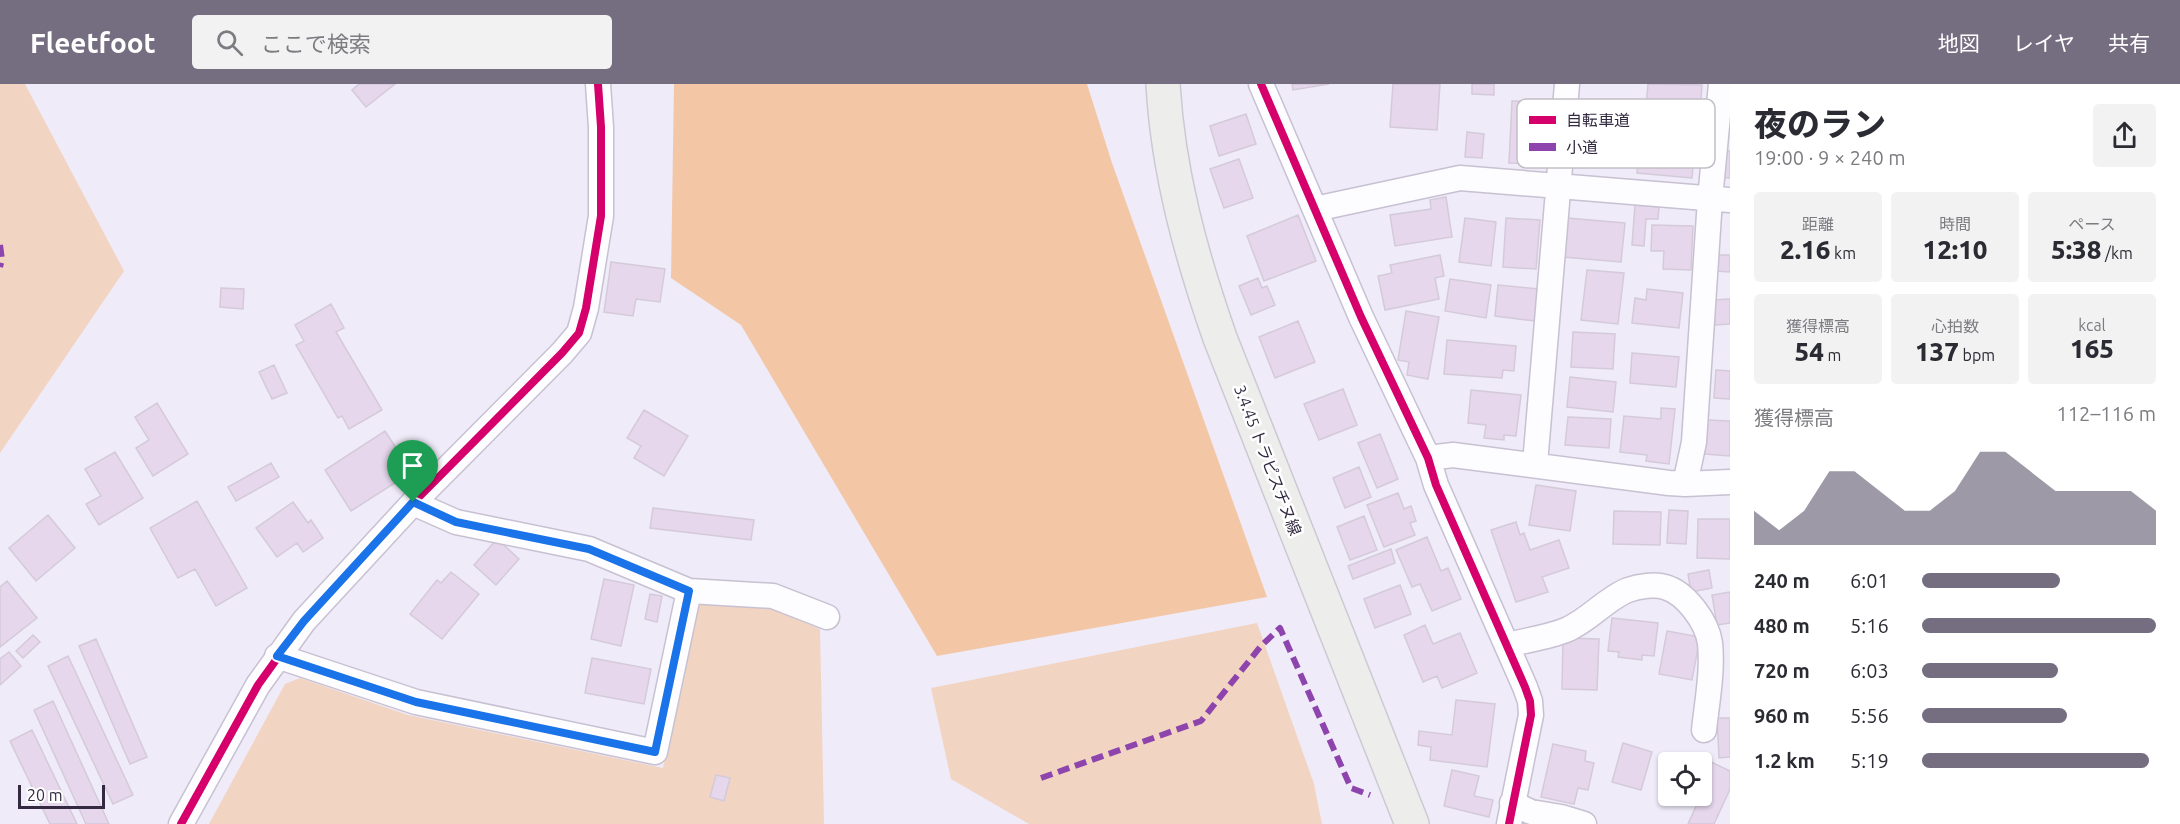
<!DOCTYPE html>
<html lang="ja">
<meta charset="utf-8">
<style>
body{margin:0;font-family:Ubuntu,"Noto Sans JP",sans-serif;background:#f2f2f3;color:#2b2b33;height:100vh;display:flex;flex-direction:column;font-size:22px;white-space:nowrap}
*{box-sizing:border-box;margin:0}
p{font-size:20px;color:#7c7c81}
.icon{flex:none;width:33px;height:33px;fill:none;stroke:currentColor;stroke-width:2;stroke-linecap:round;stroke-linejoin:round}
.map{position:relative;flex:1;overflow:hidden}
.drawer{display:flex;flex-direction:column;background:#fff;width:450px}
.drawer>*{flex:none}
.controls{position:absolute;left:1658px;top:668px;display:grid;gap:12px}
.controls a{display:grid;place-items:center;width:54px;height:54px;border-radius:6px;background:#fff;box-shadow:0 2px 4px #0004;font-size:30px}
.scale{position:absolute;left:18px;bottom:15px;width:87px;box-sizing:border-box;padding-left:6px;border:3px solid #332a41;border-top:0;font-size:16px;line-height:21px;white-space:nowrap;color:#332a41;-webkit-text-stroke:4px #fff;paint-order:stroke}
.pin{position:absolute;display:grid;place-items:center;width:51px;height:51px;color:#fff;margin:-62px -26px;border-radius:50% 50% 50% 0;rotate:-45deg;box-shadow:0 0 6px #0007}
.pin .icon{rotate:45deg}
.round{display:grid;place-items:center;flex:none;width:63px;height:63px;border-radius:6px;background:#f2f2f3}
.overview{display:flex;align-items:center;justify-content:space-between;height:102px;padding:0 24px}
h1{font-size:33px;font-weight:800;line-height:45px}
.metrics{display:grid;grid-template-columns:repeat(3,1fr);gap:9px;height:102px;padding:6px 24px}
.metrics div{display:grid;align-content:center;border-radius:6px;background:#f2f2f3;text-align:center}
.metrics b{font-size:26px;font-weight:800}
.metrics small{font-size:16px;font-weight:400}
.metrics p{font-size:16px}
.chart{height:168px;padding:12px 24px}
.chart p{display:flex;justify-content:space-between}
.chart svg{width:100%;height:108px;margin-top:6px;fill:#756e81;opacity:.7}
ul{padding:0 24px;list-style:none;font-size:20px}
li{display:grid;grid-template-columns:96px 72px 1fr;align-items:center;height:45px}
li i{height:15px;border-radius:8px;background:#756e81}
header{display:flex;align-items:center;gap:36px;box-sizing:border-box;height:84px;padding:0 30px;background:#756e81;color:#fff}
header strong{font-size:28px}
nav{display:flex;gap:33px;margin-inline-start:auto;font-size:21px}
.search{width:420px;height:54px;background:#f2f2f3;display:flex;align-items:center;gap:15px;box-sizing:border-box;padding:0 21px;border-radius:6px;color:#7c7c81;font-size:22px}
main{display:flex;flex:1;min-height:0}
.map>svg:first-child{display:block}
.green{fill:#f2d4c2}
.forest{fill:#f3c7a6}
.building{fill:#e6d7ec;stroke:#d4cad9;stroke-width:1.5}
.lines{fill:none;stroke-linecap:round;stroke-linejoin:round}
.street-casing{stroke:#c7c1d2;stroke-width:27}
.primary-casing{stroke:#cdc9d3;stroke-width:36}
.street{stroke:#fdfcfe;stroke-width:24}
.primary{stroke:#edeeeb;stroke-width:33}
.quiet{stroke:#8e44ad;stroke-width:6;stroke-dasharray:12 6;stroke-linecap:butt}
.cycleway-casing{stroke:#fff;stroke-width:11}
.cycleway{stroke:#d6006c;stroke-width:8}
.route-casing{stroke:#fff;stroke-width:12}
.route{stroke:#1a73e8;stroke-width:8}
.labels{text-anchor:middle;stroke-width:5;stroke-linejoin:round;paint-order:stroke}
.street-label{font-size:16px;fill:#332a41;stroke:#fff}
.key{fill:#fff;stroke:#c2bfc6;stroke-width:1.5}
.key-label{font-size:16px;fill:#332a41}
</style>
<header>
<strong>Fleetfoot</strong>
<div class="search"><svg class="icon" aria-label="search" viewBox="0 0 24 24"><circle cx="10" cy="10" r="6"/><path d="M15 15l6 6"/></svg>ここで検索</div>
<nav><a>地図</a><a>レイヤ</a><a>共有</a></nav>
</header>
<main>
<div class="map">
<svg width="1730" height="740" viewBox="0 0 1730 740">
<rect width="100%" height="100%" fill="#efebf8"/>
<path class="green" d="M0,0H25L124,187L0,369Z
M699,520L770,524L820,545L824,740H209L285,600L300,594L408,631L663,684Z
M1257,539L1314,700L1322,740H1029L951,695L931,604Z"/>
<path class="forest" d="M674,0H1087L1112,79L1267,513L937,572L741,241L671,194Z"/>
<path class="building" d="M359,0H395L366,23L352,6Z
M1292,0H1329L1293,6Z
M1393,0H1440L1437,46L1390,43Z
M1472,0H1494V11L1472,10Z
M1648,0L1702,1L1699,38L1645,33Z
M1512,17L1552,18L1549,80L1509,79Z
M1246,30L1256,60L1219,72L1210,42Z
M1467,48L1484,50L1482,74L1465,73Z
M1649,56L1695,60L1692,94L1637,89L1638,77L1646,78Z
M1723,66L1730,67V94L1720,93Z
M1239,75L1253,114L1224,124L1210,85Z
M1446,113L1452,153L1395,162L1390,131L1431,125L1430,116Z
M1635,121L1659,123L1658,135H1646L1644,162L1632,161Z
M1298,131L1316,177L1264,197L1247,152Z
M1465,134L1496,138L1491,182L1459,178Z
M1506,134L1540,136L1536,185L1503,183Z
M1567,134L1625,139L1621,178L1563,173Z
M1652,141L1693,142L1691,186L1663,185L1664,167H1651Z
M1440,171L1444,192L1435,194L1439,215L1385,226L1378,192L1392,189L1390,181Z
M1719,171H1730V188L1717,187Z
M611,178L665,185L660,218L636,215L633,232L604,228Z
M1587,186L1624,189L1618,240L1581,236Z
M1258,194L1262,204L1267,202L1275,221L1251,231L1239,202Z
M1450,195L1491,201L1486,234L1445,227Z
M1498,201L1538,205L1535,237L1495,232Z
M221,204L244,205L243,225L220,223Z
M1647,205L1683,209L1679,244L1632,239L1635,214L1646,216Z
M1730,215V240L1715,241L1713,216Z
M331,220L344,244L336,248L382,326L349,345L342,332L338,334L296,261L304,257L295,241Z
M1406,227L1439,233L1428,295L1407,291L1409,278L1398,276Z
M1298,237L1315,278L1275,294L1259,253Z
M1573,248L1615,250L1613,285L1571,283Z
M1447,256L1516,262L1514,287L1503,286L1502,294L1444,290Z
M1632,269L1679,273L1676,303L1630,299Z
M274,281L287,309L272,315L259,288Z
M1716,286L1730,287V315L1714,314Z
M1570,293L1616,298L1613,328L1567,323Z
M1343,305L1357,341L1319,356L1304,320Z
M1471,306L1521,311L1516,352L1504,351V356L1484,354L1486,341L1468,339Z
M157,319L188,370L153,392L136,364L149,356L135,333Z
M1661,324L1675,325L1669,380L1646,377L1647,371L1620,368L1624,332L1661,335Z
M644,326L688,352L664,392L634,374L641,362L627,354Z
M1568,333L1611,335L1609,364L1565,361Z
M1707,336L1730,337V372L1705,370Z
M385,347L412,388L351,427L325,386Z
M1380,350L1398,395L1377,404L1358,359Z
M115,368L143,414L99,441L86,420L101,412L85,385Z
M271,379L279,393L236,417L228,403Z
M1359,383L1371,413L1345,424L1333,394Z
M1536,401L1576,407L1570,447L1529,441Z
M1398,409L1404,425L1411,422L1416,437L1410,439L1415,451L1384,463L1367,421Z
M197,417L247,504L216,522L195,485L178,494L150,444Z
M293,418L308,439L311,436L323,454L303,468L297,459L277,473L256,444Z
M653,424L754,436L751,456L650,444Z
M1669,426L1688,427L1686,460L1667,459Z
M1614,427L1661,428L1660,461L1613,460Z
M48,431L75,464L36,497L9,464Z
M1364,432L1377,466L1350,476L1337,443Z
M1698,435H1730V475L1697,474Z
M1516,438L1520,451L1524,449L1530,466L1559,456L1569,484L1542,493L1548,508L1516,518L1491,446Z
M1427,453L1441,487L1448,484L1461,515L1432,527L1420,500L1412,503L1396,466Z
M497,455L519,475L496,501L474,481Z
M1391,465L1395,479L1353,495L1348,482Z
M1709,486L1712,504L1691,508L1688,490Z
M451,488L479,510L442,555L410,530L437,496L441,499Z
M604,495L634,501L621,562L591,555Z
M7,497L37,534L0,563V503Z
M1400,501L1411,530L1375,544L1364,515Z
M1730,508V539L1717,541L1712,511Z
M650,510L662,512L657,538L645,535Z
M1612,534L1658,539L1654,572L1642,571V576L1618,573L1619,568L1608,567Z
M1425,541L1433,560L1460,549L1477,589L1442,604L1437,592L1423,598L1404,551Z
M1667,547L1700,553L1692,596L1659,590Z
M33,551L40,558L23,574L16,567Z
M1563,554L1599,555L1597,606L1562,605Z
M96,555L147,673L130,680L79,562Z
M9,568L21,582L0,601V575Z
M68,572L133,711L113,720L48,582Z
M592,574L651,585L644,620L585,609Z
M1456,616L1495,620L1487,683L1430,676L1431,663L1418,661L1419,647L1452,651Z
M53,617L109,740H86L34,626Z
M1717,634H1730V673L1719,674Z
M32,646L77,740H50L10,657Z
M1623,659L1652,668L1641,706L1612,698Z
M1553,660L1586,667L1585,677L1594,679L1588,706L1578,704L1574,720L1541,713Z
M1707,676L1730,687V705L1714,740H1688L1702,709L1701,690Z
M1452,686L1479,692L1474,712L1493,716L1489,733L1444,722Z
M716,691L730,694L724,717L710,713Z"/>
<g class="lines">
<g class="street-casing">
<path id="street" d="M1261,0L1361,233L1428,374L1436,401L1525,603L1530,617L1531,631L1509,740
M1315,125L1460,94L1730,116
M1428,374L1453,371L1669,399L1685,400L1730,398
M1535,380L1567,0
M1685,400L1694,358L1710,115L1721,0
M413,419L456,438L589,465L689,507L773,512L827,533
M1508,561C1527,556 1549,553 1566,546C1588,537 1607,514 1628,506C1639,502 1655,500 1665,503C1686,509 1707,538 1710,559C1713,587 1707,618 1704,646
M277,572L416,618L655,668L689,507
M1512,719L1531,728L1561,733L1584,740
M181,740L258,601L304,537L413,419L562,269L579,249L586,224L601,132V43L598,0"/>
</g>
<g class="primary-casing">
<path id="primary" d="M1163,0C1168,88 1191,171 1220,254L1412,740"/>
</g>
<use href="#street" class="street"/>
<use href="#primary" class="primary"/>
<path class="quiet" d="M0,161L2,176L0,183
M1041,694L1201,637L1261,562L1280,544L1351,704L1370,711"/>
<g class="cycleway-casing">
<path id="cycleway" d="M1261,0L1361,233L1428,374L1436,401L1525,603L1530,617L1531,631L1509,740
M277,572L416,618L655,668L689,507
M181,740L258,601L304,537L413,419L562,269L579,249L586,224L601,132V43L598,0"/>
</g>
<use href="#cycleway" class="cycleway"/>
</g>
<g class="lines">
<g class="route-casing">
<path id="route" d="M413,418L456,438L589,465L689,507L655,668L416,618L277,572L304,537Z"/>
</g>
<use href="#route" class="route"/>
</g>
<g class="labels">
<g class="street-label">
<text transform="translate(1268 376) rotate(69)" y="6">3.4.45 トラピスチヌ線</text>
</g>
</g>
<rect x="1517" y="15" width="198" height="69" rx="9" class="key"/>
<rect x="1529" y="32" width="27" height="8" fill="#d6006c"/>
<rect x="1529" y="59" width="27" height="8" fill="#8e44ad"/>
<g class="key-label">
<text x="1566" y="42">自転車道</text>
<text x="1566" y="69">小道</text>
</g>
</svg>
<div class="controls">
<a><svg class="icon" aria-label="locate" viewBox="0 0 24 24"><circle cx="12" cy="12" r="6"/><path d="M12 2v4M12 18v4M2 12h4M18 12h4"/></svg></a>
</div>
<div class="scale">20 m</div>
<div class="pin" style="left:413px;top:418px;background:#1e9e55"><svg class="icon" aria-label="arrive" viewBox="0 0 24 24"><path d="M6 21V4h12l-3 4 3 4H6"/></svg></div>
</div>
<section class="drawer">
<div class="overview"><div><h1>夜のラン</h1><p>19:00 · 9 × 240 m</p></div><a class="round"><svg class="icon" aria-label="share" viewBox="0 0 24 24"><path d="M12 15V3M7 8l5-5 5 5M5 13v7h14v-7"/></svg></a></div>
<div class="metrics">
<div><p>距離</p><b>2.16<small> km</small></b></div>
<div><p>時間</p><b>12:10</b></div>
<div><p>ペース</p><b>5:38<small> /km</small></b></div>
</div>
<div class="metrics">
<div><p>獲得標高</p><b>54<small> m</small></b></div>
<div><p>心拍数</p><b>137<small> bpm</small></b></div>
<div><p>kcal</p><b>165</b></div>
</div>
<div class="chart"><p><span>獲得標高</span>112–116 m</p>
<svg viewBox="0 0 160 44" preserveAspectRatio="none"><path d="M0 44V30L10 38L20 30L30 14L40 14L50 22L60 30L70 30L80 22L90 6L100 6L110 14L120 22L130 22L140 22L150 22L160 30V44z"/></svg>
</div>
<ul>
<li><b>240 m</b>6:01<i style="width:59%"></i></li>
<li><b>480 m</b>5:16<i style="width:100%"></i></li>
<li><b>720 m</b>6:03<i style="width:58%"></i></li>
<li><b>960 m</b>5:56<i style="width:62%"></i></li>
<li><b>1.2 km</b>5:19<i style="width:97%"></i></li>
</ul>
</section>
</main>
